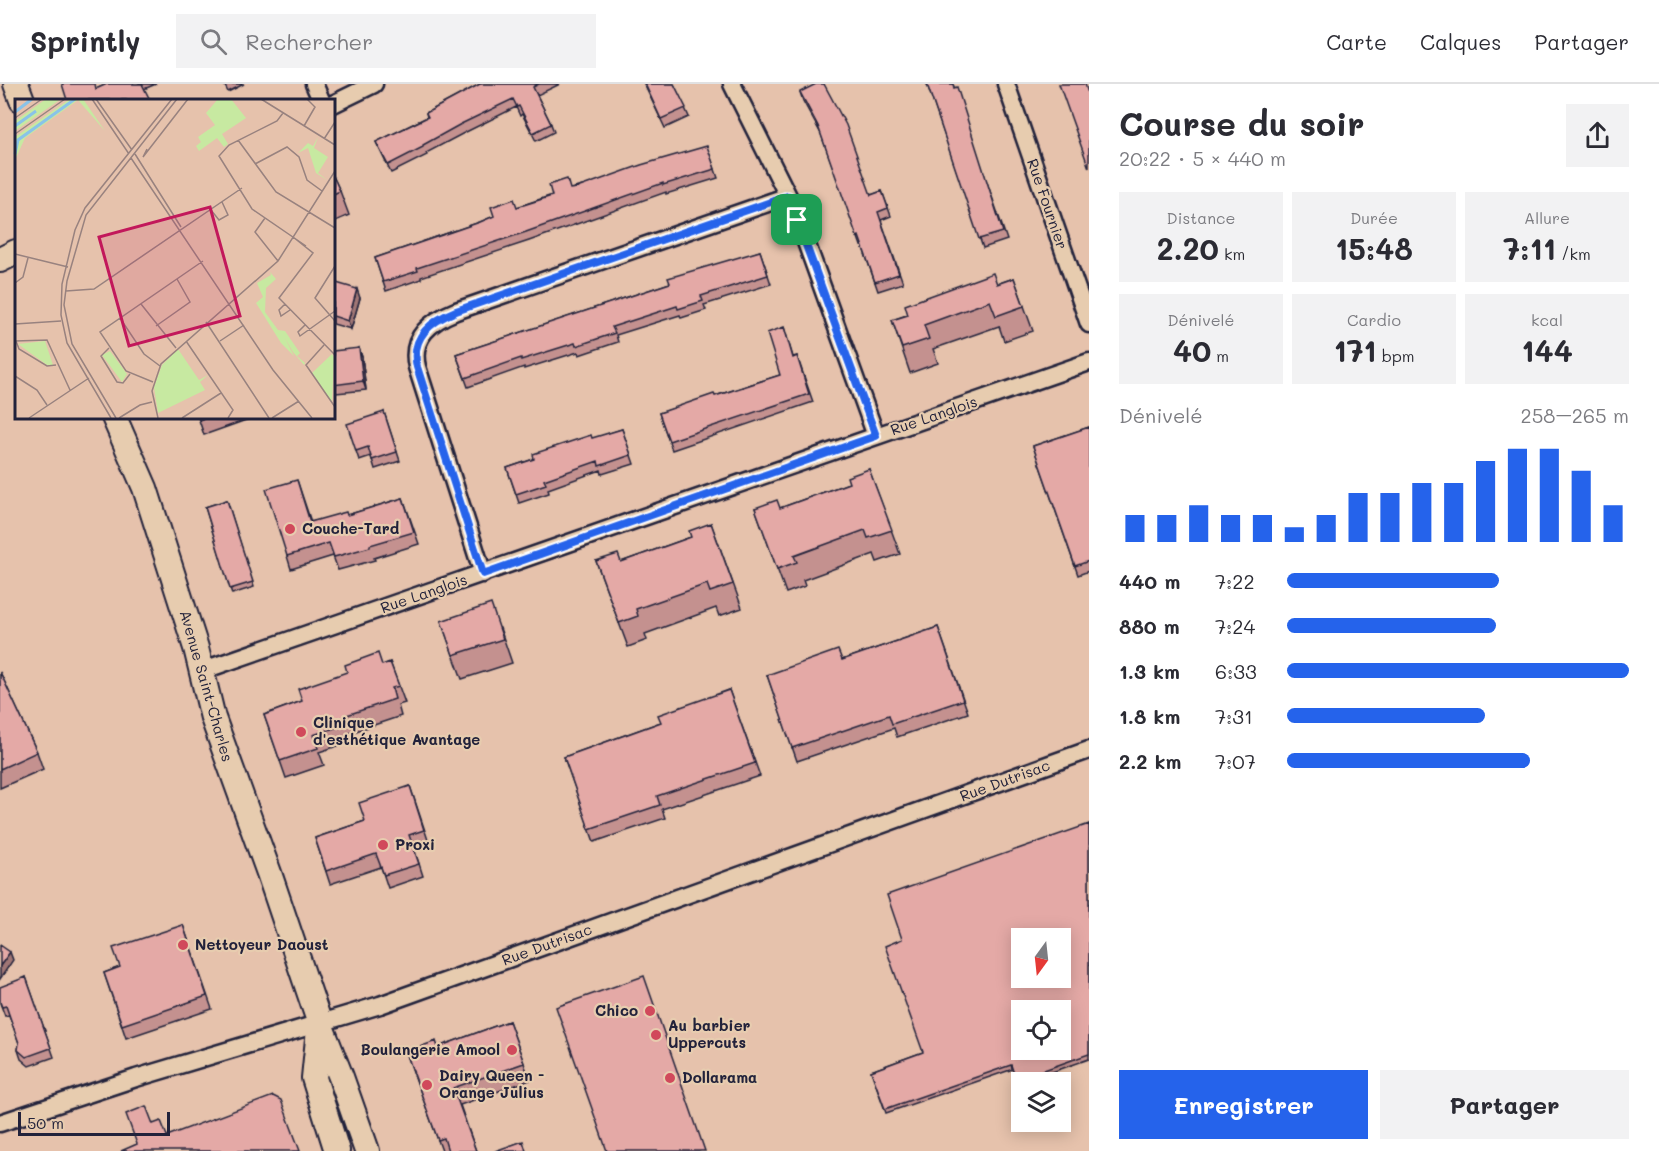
<!DOCTYPE html>
<html lang="fr">
<meta charset="utf-8">
<style>
body{margin:0;font-family:Mali,sans-serif;background:#f2f2f3;color:#2b2b33;height:100vh;display:flex;flex-direction:column;font-size:22px;white-space:nowrap}
*{box-sizing:border-box;margin:0}
p{font-size:20px;color:#7c7c81}
.icon{flex:none;width:33px;height:33px;fill:none;stroke:currentColor;stroke-width:2;stroke-linecap:round;stroke-linejoin:round}
.map{position:relative;flex:1;overflow:hidden}
.panel{display:flex;flex-direction:column;background:#fff;width:570px}
.panel>*{flex:none}
.needle{width:39px;rotate:195deg}
.buttons{position:absolute;left:1011px;top:844px;display:grid;gap:12px}
.buttons a{display:grid;place-items:center;width:60px;height:60px;border-radius:0px;background:#fff;box-shadow:0 3px 15px #0003;font-size:30px}
.scale{position:absolute;left:18px;bottom:15px;width:152px;box-sizing:border-box;padding-left:6px;border:3px solid #22223b;border-top:0;font-size:16px;line-height:21px;white-space:nowrap;color:#22223b;-webkit-text-stroke:4px #e7ccaf;paint-order:stroke}
.pin{position:absolute;display:grid;place-items:center;width:51px;height:51px;color:#fff;margin:-26px;border-radius:12px;box-shadow:0 3px 9px #0006}
.round{display:grid;place-items:center;flex:none;width:63px;height:63px;border-radius:0px;background:#f2f2f3}
.summary{display:flex;align-items:center;justify-content:space-between;height:102px;padding:0 30px}
h1{font-size:33px;font-weight:800;line-height:45px}
.stats{display:grid;grid-template-columns:repeat(3,1fr);gap:9px;height:102px;padding:6px 30px}
.stats div{display:grid;align-content:center;border-radius:0px;background:#f2f2f3;text-align:center}
.stats b{font-size:30px;font-weight:800}
.stats small{font-size:16px;font-weight:400}
.stats p{font-size:16px}
.chart{height:168px;padding:12px 30px}
.chart p{display:flex;justify-content:space-between}
.chart svg{width:100%;height:108px;margin-top:6px;stroke:#2563eb;stroke-width:6}
.action{display:flex;gap:12px;margin-top:auto;padding:12px 30px}
.action a{flex:1;height:69px;border-radius:0px;background:#2563eb;color:#fff;font-size:24px;font-weight:800;line-height:69px;text-align:center}
.action a+a{background:#f2f2f3;color:#2b2b33}
ul{padding:0 30px;list-style:none;font-size:20px}
li{display:grid;grid-template-columns:96px 72px 1fr;align-items:center;height:45px}
li i{height:15px;border-radius:8px;background:#2563eb}
header{display:flex;align-items:center;gap:36px;box-sizing:border-box;height:84px;padding:0 30px;background:#fff;border-bottom:2px solid #e1e1e2}
header strong{font-size:28px}
nav{display:flex;gap:33px;margin-inline-start:auto;font-size:21px}
.search{width:420px;height:54px;background:#f2f2f3;display:flex;align-items:center;gap:15px;box-sizing:border-box;padding:0 21px;border-radius:0px;color:#7c7c81;font-size:22px}
main{display:flex;flex:1;min-height:0}
.map>svg:first-child{display:block}
.lines{fill:none;stroke-linecap:round;stroke-linejoin:round}
.street-casing{stroke:#22223b;stroke-width:21}
.secondary-casing{stroke:#22223b;stroke-width:28}
.street{stroke:#e7ccaf;stroke-width:16}
.secondary{stroke:#e7ccaf;stroke-width:24}
.wall{fill:#c4918f;stroke:#22223b;stroke-width:1.5}
.shaded-wall{fill:#a07674;stroke:#22223b;stroke-width:1.5}
.building{fill:#e4a9a6;stroke:#22223b;stroke-width:1.5;fill-rule:evenodd}
.route-casing{stroke:#fff;stroke-width:12}
.route{stroke:#2563eb;stroke-width:8}
.poi-dot{fill:#d1495b;stroke:#e7ccaf;stroke-width:2}
.labels{text-anchor:middle;stroke-width:4.5;stroke-linejoin:round;paint-order:stroke}
.street-label{font-size:15px;fill:#22223b;stroke:#e7ccaf}
.poi-label{font-size:15px;font-weight:bold;fill:#22223b;stroke:#e7ccaf;text-anchor:start}
.inset-river{fill:none;stroke:#89c3e8;stroke-width:3}
.inset-road{fill:none;stroke:#98827f;stroke-width:1.5}
.view{fill:#c2185b;fill-opacity:0.15;stroke:#c2185b;stroke-width:3}
.inset-edge{fill:none;stroke:#22223b;stroke-width:3}
</style>
<header>
<strong>Sprintly</strong>
<div class="search"><svg class="icon" aria-label="search" viewBox="0 0 24 24"><circle cx="10" cy="10" r="6"/><path d="M15 15l6 6"/></svg>Rechercher</div>
<nav><a>Carte</a><a>Calques</a><a>Partager</a></nav>
</header>
<main>
<div class="map">
<svg width="1089" height="1067" viewBox="0 0 1089 1067">
<rect width="100%" height="100%" fill="#e6c2ac"/>
<filter id="ink" filterUnits="userSpaceOnUse"><feTurbulence type="fractalNoise" baseFrequency=".0167" numOctaves="2"/><feDisplacementMap in="SourceGraphic" scale="12" xChannelSelector="R" yChannelSelector="G"/><feConvolveMatrix kernelMatrix="1 2 1 2 8 2 1 2 1" color-interpolation-filters="sRGB"/></filter>
<g filter="url(#ink)">
<g class="lines">
<g class="street-casing">
<path id="street" d="M314,0L321,16
M732,0L793,122L876,352
M1006,0L1089,240
M333,20L374,0
M483,490L417,283C410,253 431,237 456,227L788,112
M201,587L1089,278
M0,1039L136,994L380,921L1089,666"/>
</g>
<g class="secondary-casing">
<path id="secondary" d="M16,0L22,16
M0,176L16,168
M114,333L145,404L196,564L213,634L269,789L320,940L341,993L367,1067
M319,945L314,994L337,1067"/>
</g>
<use href="#street" class="street"/>
<use href="#secondary" class="secondary"/>
</g>
<path class="wall" d="M107,0H156L144,5H96Z
M224,0H244L228,8Z
M480,0H560L537,11L551,40L554,48L536,57L522,30L520,32L516,23L464,49L426,69L427,71L391,89L376,58L427,33L426,29Z
M644,0H674L689,33L665,44Z
M927,0H953L1007,156L983,164Z
M800,8L871,111L882,107L891,132L881,136L903,199L878,207L862,161L861,162L821,50L803,17Z
M710,71L718,94L666,110V108L529,157L421,193V195L386,207L375,174L480,138L517,123L570,105Z
M333,92L340,107L349,131L333,138Z
M760,167L771,200L704,221L706,226L681,234L680,231L616,251L618,258L579,271L578,268L524,285V283L468,303L456,270L670,199Z
M1014,194L1033,247L1004,257L999,242L933,265L938,279L910,289L892,236Z
M333,198L360,214L351,245L333,240Z
M784,243L793,273L797,272L813,318L672,366L659,329L715,312L780,291Z
M359,264L362,273L366,306L336,309L333,301Z
M384,328L400,377L375,385L371,372L359,376L356,367Z
M198,333H248L249,335L204,351Z
M1089,343V487L1078,491L1033,362Z
M622,345L634,380L602,390L601,386L548,405L549,409L519,419L507,384Z
M869,385L900,470L877,478L874,470L803,496L805,502L786,509L755,424H780L849,399Z
M297,396L311,438L347,431L403,414L419,460L374,474L375,476L338,486L333,472L291,485L287,472Z
M227,416L254,503L232,510L205,423Z
M711,439L742,524L719,532L716,524L645,550L647,556L628,563L596,477L621,478L691,453Z
M441,537L500,544L512,579L462,595Z
M938,543L968,629L897,653L894,644L797,677L767,591L842,576Z
M390,578L405,619L398,621L401,632L350,649L353,657L319,668L324,681L286,694L264,631L302,617Z
M0,588L37,668L43,685L0,704Z
M729,606L760,692L662,725L665,734L594,758L564,673L661,638Z
M410,702L429,759L414,764L423,792L388,804L381,783L330,800L315,754L365,737Z
M1089,740V975L1018,1000L1013,985L886,1029L871,987L923,968L902,855Z
M183,841L212,925L126,954L104,889L120,883Z
M26,893L54,973L29,982L21,975L18,966L19,959L9,931L5,932L0,919Z
M509,937L530,996L460,1021L476,1067H442L406,968L438,963Z"/>
<path class="shaded-wall" d="M357,205L360,214L351,245L348,237Z
M359,264L362,273L366,306L363,297Z
M10,868L13,876L0,895V882Z"/>
<path class="building" d="M62,0H95L96,5L107,0H142L150,16H67Z
M480,0H539L533,3L551,40L533,49L519,22L517,23L513,15L461,40L423,61V63L388,81L376,58L428,33L426,29Z
M645,0H674L686,24L661,35Z
M816,0H824L846,41L871,111L882,107L888,124L878,128L899,190L875,198L859,152L857,153L818,42L800,8Z
M927,0H953L954,4L957,3L1003,148L979,155Z
M1059,0H1085L1089,12V84Z
M707,62L715,85L663,101V99L526,148L417,184L418,187L383,198L375,174L480,138L494,132L491,123L514,115L517,123L552,112L549,101L567,95L570,105L577,104L641,81Z
M333,92L340,107L333,110Z
M760,167L768,191L701,212L703,217L678,225L677,222L612,243L615,249L576,262L575,259L521,276V274L465,294L456,270L670,199L668,194Z
M993,189L997,200L1014,194L1024,222L996,232L990,217L924,241L929,255L902,264L892,236L908,231L905,221Z
M333,198L357,205L348,237L333,232Z
M784,243L793,274L797,272L809,310L669,357L659,329L714,310L715,312L780,291L767,249Z
M359,264L363,297L333,301V267Z
M384,328L397,368L372,376L368,363L356,367L347,340Z
M198,333H207L199,336Z
M1089,343V477L1075,482L1033,362Z
M622,345L631,371L599,382L598,377L544,396L546,400L516,410L507,384L534,375L533,370L591,351L592,354Z
M869,385L892,446L868,454L865,446L794,472L797,478L777,485L755,424L777,416L780,424L849,399L847,393Z
M297,396L310,438L346,428L347,431L403,414L414,448L370,461V463L334,473L329,459L287,472L266,405Z
M227,416L253,498L230,505L205,423Z
M711,439L733,500L710,508L707,500L636,525L638,532L619,539L596,477L618,470L621,478L691,453L689,447Z
M491,520L503,555L453,571L441,537Z
M938,543L963,616L892,640L889,631L792,664L767,591L838,566L842,576Z
M378,569L382,581L390,578L399,602L392,604L395,615L344,632L347,640L313,651L318,664L280,677L264,631L302,617L298,605L347,588L345,581Z
M0,588L37,668L0,685Z
M729,606L755,679L657,712L660,721L589,745L564,673L661,638L658,631Z
M410,702L424,746L409,751L419,780L384,791L376,770L326,787L315,754L365,737L359,719Z
M1089,740V970L1016,996L1011,981L885,1025L871,987L923,968L885,862L902,855L887,811ZM1022,855H1060V894H1022ZM1022,927H1060V966H1022Z
M183,841L207,912L122,941L104,889L120,883L113,864Z
M0,861L10,868L0,882Z
M644,892L705,1067H607L556,923Z
M26,893L51,964L26,973L18,966L19,959L6,922L2,923L0,918V903Z
M509,937L524,979L453,1004L476,1067H448L444,1054L438,1056L406,968L436,957L438,963Z
M273,1012L281,1016L300,1067H121L137,1060L126,1030L146,1022L153,1040L161,1037L167,1052Z
M523,1057L526,1067H495Z"/>
</g>
<g class="lines" filter="url(#ink)">
<g class="route-casing">
<path id="route" d="M788,112L876,352L483,490L417,283C410,253 431,237 456,227Z"/>
</g>
<use href="#route" class="route"/>
</g>
<g class="poi-dot">
<circle cx="290" cy="445" r="6"/>
<circle cx="301" cy="648" r="6"/>
<circle cx="383" cy="761" r="6"/>
<circle cx="183" cy="861" r="6"/>
<circle cx="650" cy="927" r="6"/>
<circle cx="656" cy="951" r="6"/>
<circle cx="512" cy="966" r="6"/>
<circle cx="670" cy="994" r="6"/>
<circle cx="427" cy="1001" r="6"/>
</g>
<g class="labels">
<g class="street-label">
<text transform="translate(1047 120) rotate(71)" y="5">Rue Fournier</text>
<text transform="translate(934 332) rotate(-19)" y="5">Rue Langlois</text>
<text transform="translate(424 510) rotate(-19)" y="5">Rue Langlois</text>
<text transform="translate(206 602) rotate(74)" y="5">Avenue Saint-Charles</text>
<text transform="translate(1005 697) rotate(-20)" y="5">Rue Dutrisac</text>
<text transform="translate(547 861) rotate(-20)" y="5">Rue Dutrisac</text>
</g>
<g class="poi-label">
<text x="302" y="450">Couche-Tard</text>
<text x="313" y="644">Clinique<tspan x="313" dy="17">d'esthétique Avantage</tspan></text>
<text x="395" y="766">Proxi</text>
<text x="195" y="866">Nettoyeur Daoust</text>
<text x="638" y="932" text-anchor="end">Chico</text>
<text x="668" y="947">Au barbier<tspan x="668" dy="17">Uppercuts</tspan></text>
<text x="500" y="971" text-anchor="end">Boulangerie Amool</text>
<text x="439" y="997">Dairy Queen -<tspan x="439" dy="17">Orange Julius</tspan></text>
<text x="682" y="999">Dollarama</text>
</g>
</g>
<g transform="translate(15 15)">
<rect width="320" height="320" fill="#e6c2ac"/>
<path d="M31,0H46L0,32V22ZM55,0H68L90,32L63,1L10,39L0,61V38ZM203,0H216L231,19L207,35L213,45L209,48L202,39L184,52L181,47L186,43L183,38L200,26L191,14ZM255,173L261,180L251,189L250,213L263,231L270,232L285,254L282,257L290,264L289,266L278,253L270,239L279,257L266,244L241,204L248,198L242,184L256,176Z" fill="#c7e9a1"/>
<path d="M303,38L299,49L313,58L303,74L312,81L301,74L293,49L283,54L293,44L298,47ZM30,242L38,266H32L3,245ZM163,250L184,281L193,276L185,283L190,291L143,314L139,288L147,266ZM95,252L112,275L107,283L87,256ZM317,255L319,258L317,304L297,274Z" fill="#c7e9a1"/>
<path class="inset-river" d="M0,13L17,0M0,27L21,12M0,55L3,41L60,0"/>
<path class="inset-road" d="M77,0L114,55M81,0L117,51M246,0L320,46M268,14L262,22L214,46L204,57L237,110L291,147M0,19L27,0M289,27L300,8L292,0M0,35L50,0M309,40L320,23M223,41L261,93L320,129M132,50L128,58L173,0M120,55L166,128M116,59L258,271L297,319M240,65L272,48L284,58L292,81L307,92M196,111L204,121L213,116L207,103M250,119L240,133L263,162M278,138L298,154L264,199L320,256M0,155L53,168M320,167L300,199L320,222M0,184L8,178L13,159M51,192L79,190L227,89M126,205L161,249M270,205L264,211L266,217L275,211M105,219L129,255L145,267M191,223L254,319M0,225L46,222M290,226L283,233L285,237L320,212M141,227L175,203L162,180M0,242L32,241L55,291M1,242L4,250L32,267L41,266M171,242L218,311L213,319M205,242L229,226M309,246L291,266L320,308M94,249L86,257L102,283L108,284L115,275M0,277L22,291L32,306M138,283L111,272L85,233L188,162M14,319L74,279M96,319L52,244L46,216L47,185L60,131L70,109L157,0M101,319L57,245L49,206L52,182L71,116L162,0M104,319L125,306L137,303M143,319L137,292L146,265L263,162L320,72M167,319L206,294M257,319L284,302"/>
<path class="view" d="M195,108L225,217L114,247L84,138Z"/>
<rect width="320" height="320" class="inset-edge"/>
</g>
</svg>
<div class="buttons">
<a><svg class="needle" viewBox="-14 -14 28 28"><path d="M0-13l5 13h-10z" fill="#e53935"/><path d="M0 13l5-13h-10z" fill="#7c7c81"/></svg></a>
<a><svg class="icon" aria-label="locate" viewBox="0 0 24 24"><circle cx="12" cy="12" r="6"/><path d="M12 2v4M12 18v4M2 12h4M18 12h4"/></svg></a>
<a><svg class="icon" aria-label="layers" viewBox="0 0 24 24"><path d="M12 4l9 5-9 5-9-5zM3 14l9 5 9-5"/></svg></a>
</div>
<div class="scale">50 m</div>
<div class="pin" style="left:797px;top:136px;background:#1e9e55"><svg class="icon" aria-label="arrive" viewBox="0 0 24 24"><path d="M6 21V4h12l-3 4 3 4H6"/></svg></div>
</div>
<section class="panel">
<div class="summary"><div><h1>Course du soir</h1><p>20:22 · 5 × 440 m</p></div><a class="round"><svg class="icon" aria-label="share" viewBox="0 0 24 24"><path d="M12 15V3M7 8l5-5 5 5M5 13v7h14v-7"/></svg></a></div>
<div class="stats">
<div><p>Distance</p><b>2.20<small> km</small></b></div>
<div><p>Durée</p><b>15:48</b></div>
<div><p>Allure</p><b>7:11<small> /km</small></b></div>
</div>
<div class="stats">
<div><p>Dénivelé</p><b>40<small> m</small></b></div>
<div><p>Cardio</p><b>171<small> bpm</small></b></div>
<div><p>kcal</p><b>144</b></div>
</div>
<div class="chart"><p><span>Dénivelé</span>258–265 m</p>
<svg viewBox="0 0 160 44" preserveAspectRatio="none"><path d="M5 44V33M15 44V33M25 44V29M35 44V33M45 44V33M55 44V38M65 44V33M75 44V24M85 44V24M95 44V20M105 44V20M115 44V11M125 44V6M135 44V6M145 44V15M155 44V29"/></svg>
</div>
<ul>
<li><b>440 m</b>7:22<i style="width:62%"></i></li>
<li><b>880 m</b>7:24<i style="width:61%"></i></li>
<li><b>1.3 km</b>6:33<i style="width:100%"></i></li>
<li><b>1.8 km</b>7:31<i style="width:58%"></i></li>
<li><b>2.2 km</b>7:07<i style="width:71%"></i></li>
</ul>
<div class="action"><a>Enregistrer</a><a>Partager</a></div>
</section>
</main>
